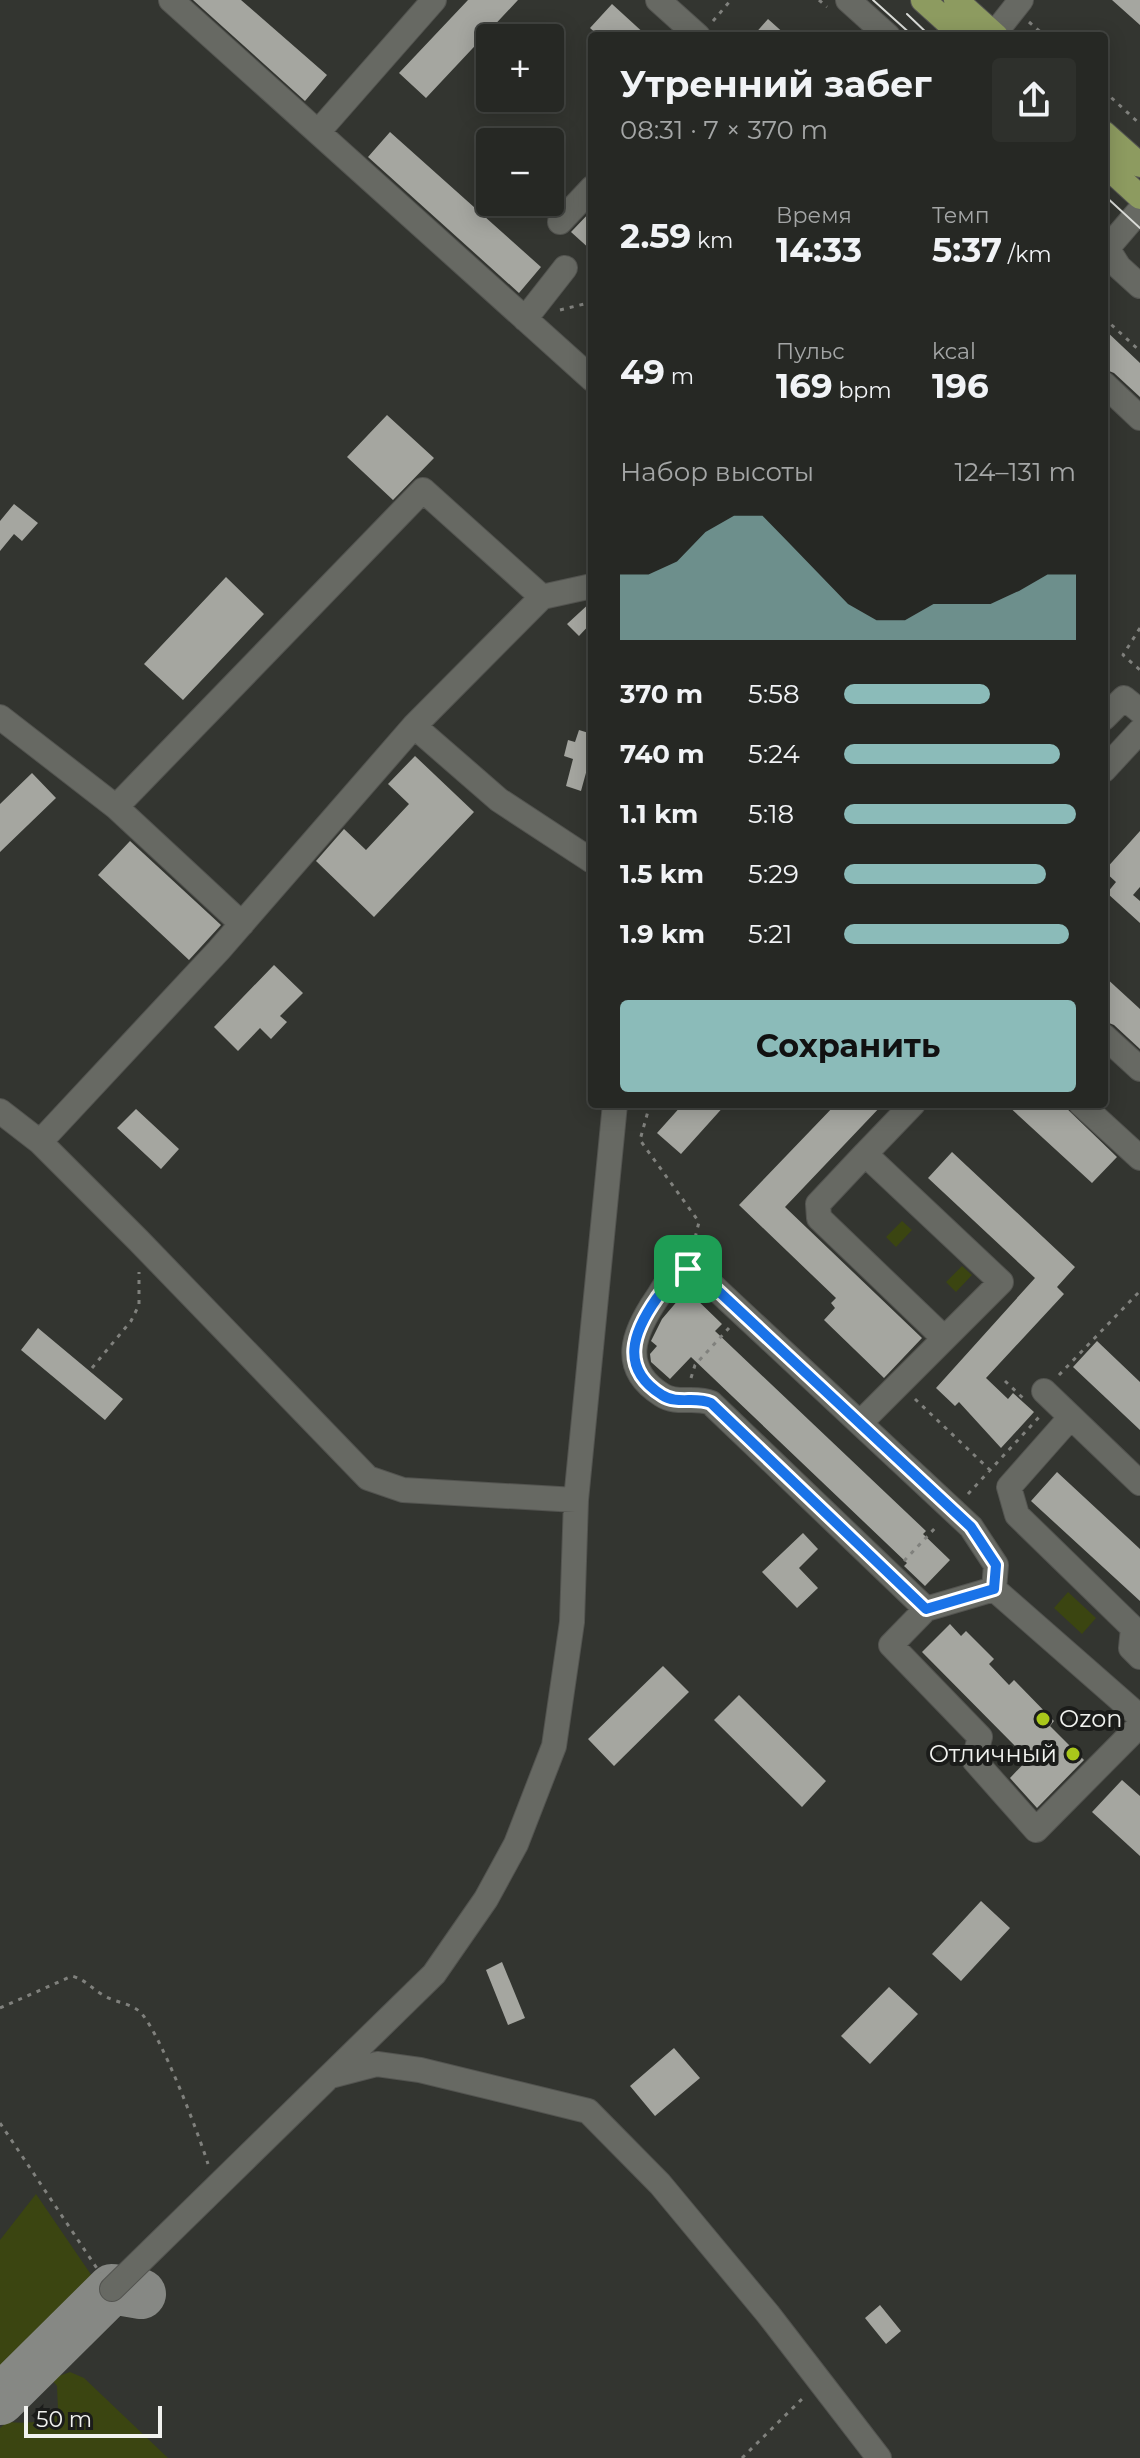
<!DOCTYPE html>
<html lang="ru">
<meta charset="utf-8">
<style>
body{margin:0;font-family:Montserrat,sans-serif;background:#2e302c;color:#f1f3f6;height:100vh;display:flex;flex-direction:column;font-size:30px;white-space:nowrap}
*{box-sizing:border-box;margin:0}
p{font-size:26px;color:#a4a6a6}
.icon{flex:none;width:44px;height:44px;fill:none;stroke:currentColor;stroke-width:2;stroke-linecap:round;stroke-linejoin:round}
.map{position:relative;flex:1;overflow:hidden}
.panel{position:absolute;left:588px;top:32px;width:520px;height:1076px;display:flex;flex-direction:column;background:#262824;border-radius:8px;box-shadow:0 4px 20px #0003,0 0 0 2px #424441}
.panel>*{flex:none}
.tools{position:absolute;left:476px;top:24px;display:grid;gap:16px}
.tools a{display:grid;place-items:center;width:88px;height:88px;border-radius:8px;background:#262824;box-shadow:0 4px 20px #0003,0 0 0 2px #424441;font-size:40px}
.scale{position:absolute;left:24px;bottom:20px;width:138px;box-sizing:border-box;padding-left:8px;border:4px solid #f1f2ef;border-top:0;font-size:22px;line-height:28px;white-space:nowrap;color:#f1f2ef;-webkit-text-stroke:6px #1b1c1a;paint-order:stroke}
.pin{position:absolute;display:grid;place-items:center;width:68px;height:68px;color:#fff;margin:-34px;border-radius:16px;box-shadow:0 4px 12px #0006}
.round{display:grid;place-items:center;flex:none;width:84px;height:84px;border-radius:8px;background:#2e302c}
.summary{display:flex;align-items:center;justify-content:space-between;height:136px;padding:0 32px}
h1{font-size:36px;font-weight:700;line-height:60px}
.figures{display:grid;grid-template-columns:repeat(3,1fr);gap:12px;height:136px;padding:8px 32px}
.figures div{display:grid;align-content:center}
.figures b{font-size:34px;font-weight:700}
.figures small{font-size:22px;font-weight:400}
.figures p{font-size:22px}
.chart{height:224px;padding:16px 32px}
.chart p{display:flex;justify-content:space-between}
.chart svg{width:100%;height:144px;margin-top:8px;fill:#8bbbb9;opacity:.7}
.primary-button{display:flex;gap:16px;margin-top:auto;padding:16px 32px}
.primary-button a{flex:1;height:92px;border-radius:8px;background:#8bbbb9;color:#111;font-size:32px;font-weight:700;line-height:92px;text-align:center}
ul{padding:0 32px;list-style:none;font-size:26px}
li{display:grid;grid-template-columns:128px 96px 1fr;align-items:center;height:60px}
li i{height:20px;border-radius:10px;background:#8bbbb9}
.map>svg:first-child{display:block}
.green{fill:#3b4511}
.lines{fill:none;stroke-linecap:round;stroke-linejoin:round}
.taxiway{stroke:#868884;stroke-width:50}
.building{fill:#a5a6a0}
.minor-casing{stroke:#535450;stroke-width:26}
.major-casing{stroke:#535450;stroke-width:26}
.path{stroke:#80817d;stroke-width:3;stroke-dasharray:4 6;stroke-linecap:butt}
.minor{stroke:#676963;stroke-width:24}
.major{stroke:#8d9b60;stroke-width:24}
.tram{stroke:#dadcd8;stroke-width:2}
.route-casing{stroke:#fff;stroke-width:16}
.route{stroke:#1a73e8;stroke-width:10}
.poi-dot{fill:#a9c71b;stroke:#1b1c1a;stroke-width:3}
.labels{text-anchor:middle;stroke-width:8;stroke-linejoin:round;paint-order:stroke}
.poi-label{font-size:24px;fill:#f1f2ef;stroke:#1b1c1a;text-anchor:start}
</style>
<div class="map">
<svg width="1140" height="2458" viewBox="0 0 1140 2458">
<rect width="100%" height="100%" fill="#333530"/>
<path class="green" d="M902,1221L912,1230L896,1247L886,1237Z
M962,1266L972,1275L956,1292L946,1282Z
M1068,1592L1096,1618L1082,1634L1054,1608Z
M36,2194L94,2279L0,2374V2240Z
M70,2372L84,2378L168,2458H0V2428L7,2422C27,2423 43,2425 58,2410L57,2386L51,2379Z"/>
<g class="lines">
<path class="taxiway" d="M0,2400L112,2289L141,2294"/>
</g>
<path class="building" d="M193,0H241L327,75L305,101Z
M468,0H518L426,98L399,73Z
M1112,0H1140V25Z
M612,4L647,36H599L590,28Z
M768,19L787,36H753Z
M390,132L541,267L519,293L368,157Z
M592,210V251L571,232Z
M1104,329L1140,363V397L1114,373L1104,369Z
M387,415L434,458L393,500L347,457Z
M14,504L38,523L22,541L14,534L0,551V521Z
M226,577L264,614L183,700L144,664Z
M592,601V622L579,636L567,624Z
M579,730L592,734V751L581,791L566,786L573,759L564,756L568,740L575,742Z
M415,756L474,812L374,917L316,861L344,829L366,850L409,804L388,784Z
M32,773L56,798L0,852V804Z
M1140,831V887L1133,895L1140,901V923L1107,893L1116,882L1104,871Z
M130,841L221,925L189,960L98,875Z
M274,965L303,993L280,1016L287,1022L271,1039L260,1028L238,1051L214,1027Z
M1104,976L1140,1009V1049L1114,1025L1104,1021Z
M683,1104H726L681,1154L657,1133Z
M836,1104H883L785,1207L922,1338L884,1378L824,1320L835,1308L831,1303L836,1298L739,1205Z
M1006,1104H1062L1117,1157L1092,1183Z
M136,1109L179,1149L161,1169L117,1128Z
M952,1152L1075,1267L1057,1287L1064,1294L986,1378L1008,1399L1013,1393L1034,1412L1001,1448L959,1402L955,1406L936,1388L1035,1278L928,1178Z
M692,1295L722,1324L715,1331L926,1531L923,1534L950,1560L925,1586L904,1566L907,1563L691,1357L670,1379L651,1362L650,1354L657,1346L651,1341L662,1319L679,1299L683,1303Z
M38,1328L123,1399L105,1420L21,1350Z
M1097,1341L1140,1382V1430L1073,1367Z
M1057,1472L1140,1549V1601L1031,1501Z
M803,1533L818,1549L799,1568L818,1588L797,1608L762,1572Z
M950,1624L961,1636L966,1631L994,1659L989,1664L1009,1685L1014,1680L1054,1721L1050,1726L1084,1760L1037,1808L1010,1778L1028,1759L922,1652Z
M663,1666L689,1692L614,1766L588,1739Z
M739,1695L826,1781L802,1807L714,1720Z
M1122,1780L1140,1796V1856L1092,1812Z
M981,1901L1010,1928L961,1981L932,1954Z
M502,1962L525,2018L508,2025L486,1970Z
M889,1987L918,2014L870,2064L841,2036Z
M674,2048L700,2078L655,2116L630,2086Z
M880,2305L901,2331L886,2344L865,2318Z"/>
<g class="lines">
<g class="minor-casing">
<path id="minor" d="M171,0L592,379
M658,0L698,36
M848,0L888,36
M994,34L1021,0
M318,132L434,0
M560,222L592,188
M1104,243L1119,267L1140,286
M1104,252L1140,210
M525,319L565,268
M1104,384L1140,418
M542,597L592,586
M0,717L116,807L423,490L542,597L414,726
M1104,718L1124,698L1140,711
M1104,770L1140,731
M116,807L242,924
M1104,1036L1140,1069
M1081,1104L1140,1158
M0,1111L40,1142L139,1241L368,1478L403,1490L576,1500L615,1104
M40,1142L219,950L414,726L499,800L592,861
M865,1154L818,1204L819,1218L944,1338
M1044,1391L1140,1483
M1070,1418L1009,1487L1017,1515L1133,1628L1131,1648L1140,1657
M860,1423L1001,1282L865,1154L913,1104
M994,1589L926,1609L891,1645L980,1737L974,1760L1036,1830L1140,1725
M926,1609L711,1403C695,1396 677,1405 662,1395C619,1368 633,1333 657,1298C662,1291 668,1278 675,1273C684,1267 691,1270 699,1273L971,1527L996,1565L994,1589L1140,1717
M331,2076L377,2064L420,2070L588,2111L660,2184L768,2314L879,2458
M112,2289L434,1974L486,1899L516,1844L554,1746L572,1622L576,1500"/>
</g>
<g class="major-casing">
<path id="major" d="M923,0L963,36
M956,0L996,36
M1104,133L1140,165
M1104,164L1140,197"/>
</g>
<path class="path" d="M819,0L827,7
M713,21L731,0
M1029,22L1045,36
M1104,91L1140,124
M560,310L592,302
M1104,318L1140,351
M1140,628L1123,655L1140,670
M650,1104L640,1140L699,1222L692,1250
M92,1368L131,1321L139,1305V1272
M1059,1375L1140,1291
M691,1378L695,1365L729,1328
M1005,1381L1024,1399
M915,1399L991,1471
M968,1494L1041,1415
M904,1561L937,1526
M0,2008L72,1976C86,1980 91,1988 103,1995C115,2003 133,2003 142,2014C162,2038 198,2132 208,2164
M0,2123L100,2273
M742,2458L804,2397"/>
<use href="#minor" class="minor"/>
<use href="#major" class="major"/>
<path class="tram" d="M873,0L913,36
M907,14L930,36
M1104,195L1140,228"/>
</g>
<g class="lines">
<g class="route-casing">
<path id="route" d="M688,1269L699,1273L971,1527L996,1565L994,1589L926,1609L711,1403C695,1396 677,1405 662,1395C619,1368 633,1332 657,1298C667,1285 672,1274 688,1269Z"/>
</g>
<use href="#route" class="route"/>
</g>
<g class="poi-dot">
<circle cx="1043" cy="1719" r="8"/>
<circle cx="1073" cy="1754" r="8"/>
</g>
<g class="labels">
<g class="poi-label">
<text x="1059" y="1727">Ozon</text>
<text x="1057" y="1762" text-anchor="end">Отличный</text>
</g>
</g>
</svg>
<div class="tools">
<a>+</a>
<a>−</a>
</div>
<div class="scale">50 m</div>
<div class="pin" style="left:688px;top:1269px;background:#1e9e55"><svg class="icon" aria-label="arrive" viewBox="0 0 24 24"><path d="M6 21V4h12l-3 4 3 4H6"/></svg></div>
<section class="panel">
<div class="summary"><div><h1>Утренний забег</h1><p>08:31 · 7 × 370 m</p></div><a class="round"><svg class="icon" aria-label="share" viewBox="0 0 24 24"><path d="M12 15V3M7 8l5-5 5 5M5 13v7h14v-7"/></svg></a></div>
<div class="figures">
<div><b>2.59<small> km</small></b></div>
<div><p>Время</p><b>14:33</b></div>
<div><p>Темп</p><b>5:37<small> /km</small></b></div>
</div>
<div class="figures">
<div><b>49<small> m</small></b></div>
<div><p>Пульс</p><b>169<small> bpm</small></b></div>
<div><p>kcal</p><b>196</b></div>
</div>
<div class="chart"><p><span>Набор высоты</span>124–131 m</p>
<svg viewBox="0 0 160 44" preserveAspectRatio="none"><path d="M0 44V24L10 24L20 20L30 11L40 6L50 6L60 15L70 24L80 33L90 38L100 38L110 33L120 33L130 33L140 29L150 24L160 24V44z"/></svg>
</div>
<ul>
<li><b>370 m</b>5:58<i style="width:63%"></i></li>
<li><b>740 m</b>5:24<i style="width:93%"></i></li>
<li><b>1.1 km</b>5:18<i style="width:100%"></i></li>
<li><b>1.5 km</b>5:29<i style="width:87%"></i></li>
<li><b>1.9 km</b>5:21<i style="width:97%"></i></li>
</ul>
<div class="primary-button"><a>Сохранить</a></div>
</section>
</div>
